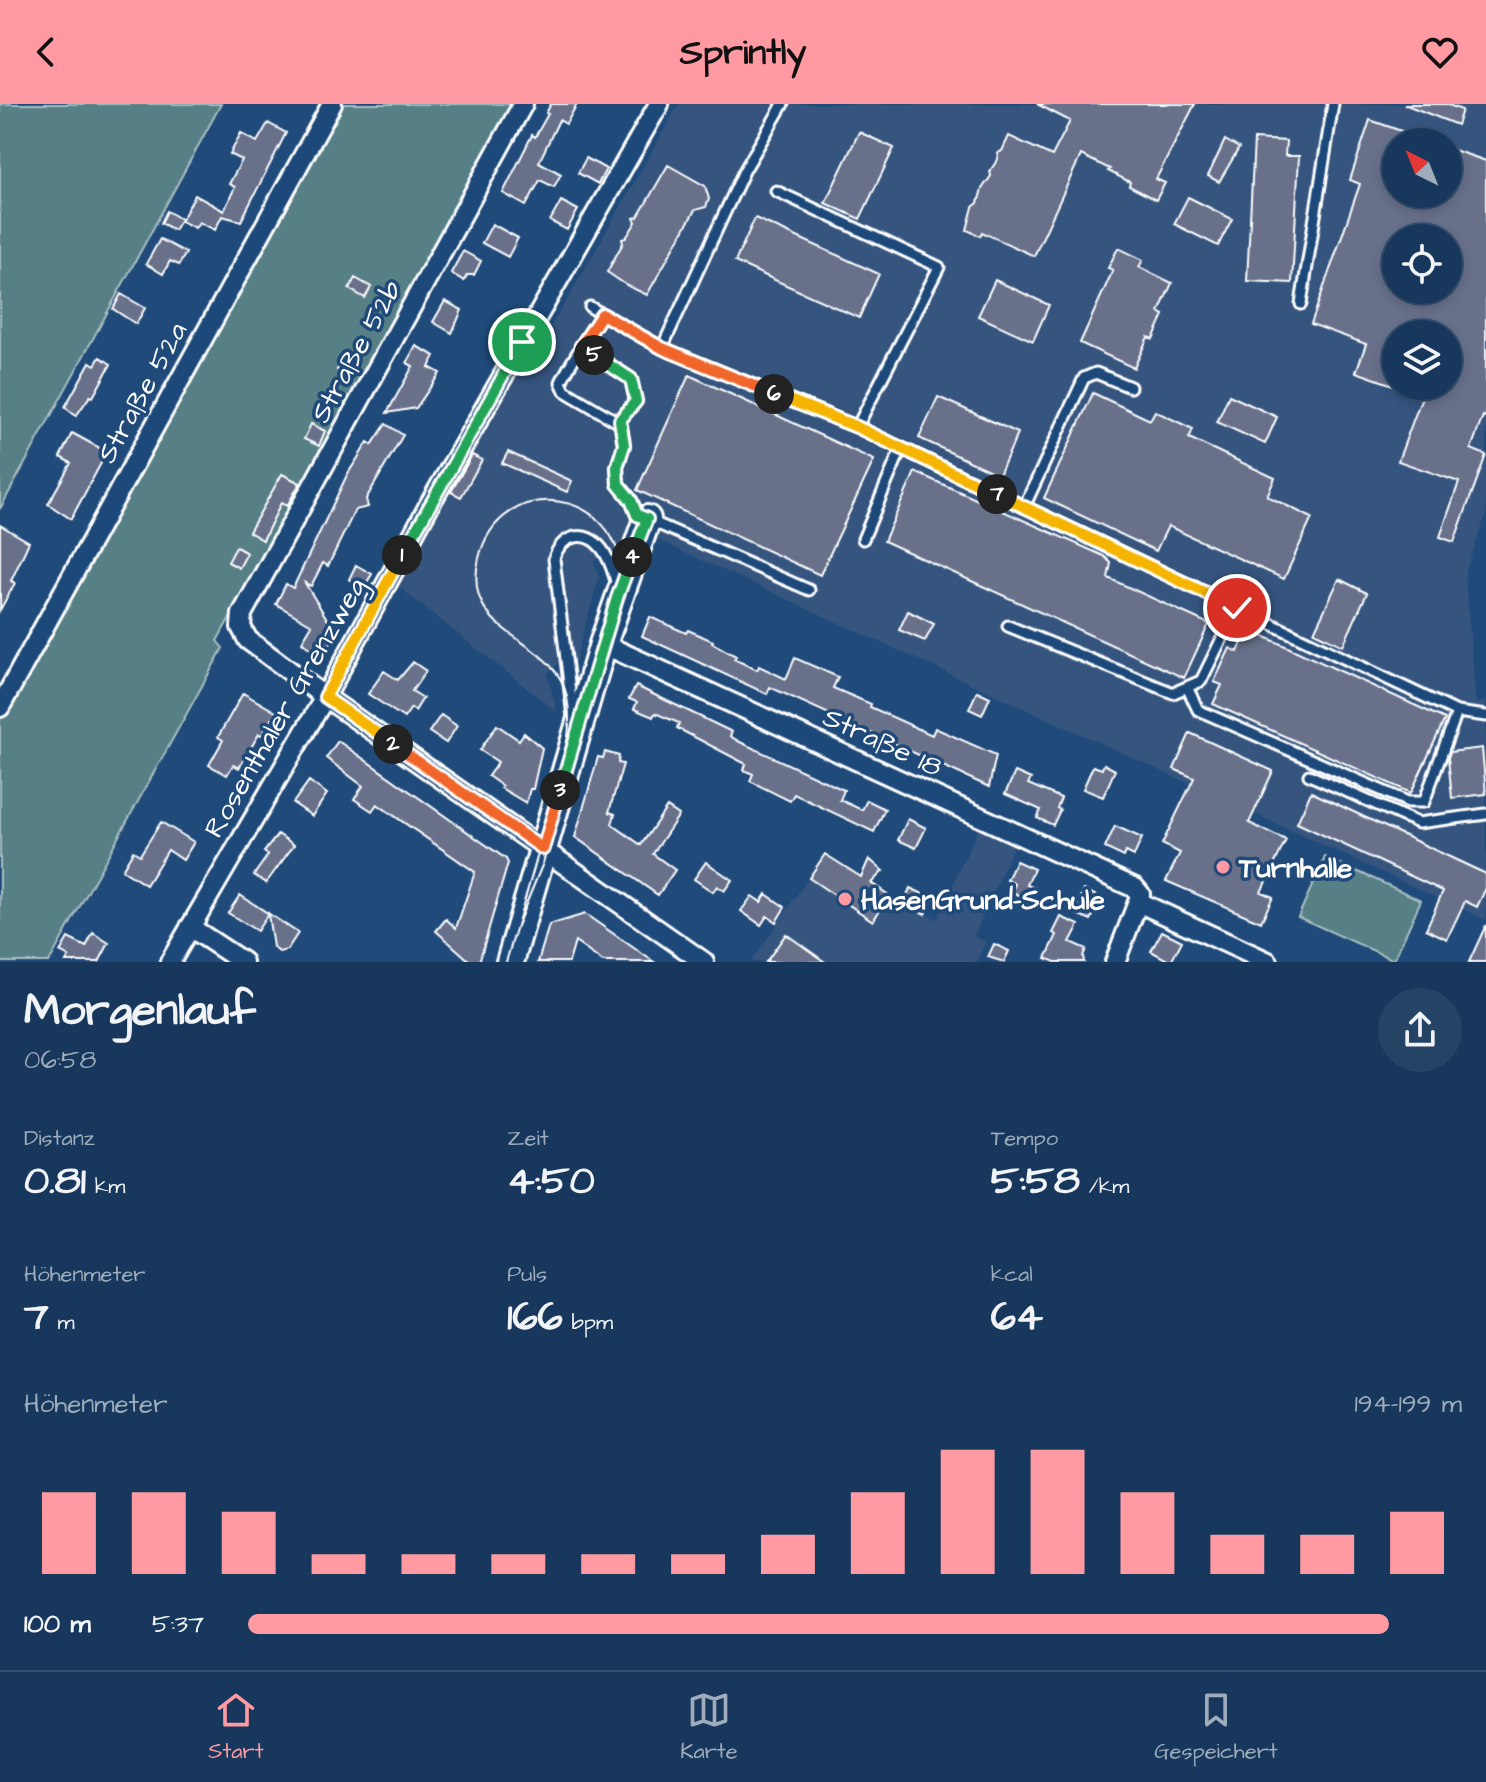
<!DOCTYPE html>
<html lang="de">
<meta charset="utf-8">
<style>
body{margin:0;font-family:"Architects Daughter",sans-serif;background:#244365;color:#f1f3f6;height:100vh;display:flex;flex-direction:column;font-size:30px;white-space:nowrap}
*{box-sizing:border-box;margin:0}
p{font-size:26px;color:#9eacbb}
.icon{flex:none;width:44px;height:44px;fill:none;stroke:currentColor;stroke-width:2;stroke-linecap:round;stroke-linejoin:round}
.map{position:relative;height:858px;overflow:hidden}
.details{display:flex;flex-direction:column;background:#17385c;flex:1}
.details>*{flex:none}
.needle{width:52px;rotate:317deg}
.buttons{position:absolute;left:1382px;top:24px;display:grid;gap:16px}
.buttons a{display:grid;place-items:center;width:80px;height:80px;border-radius:50%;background:#17385c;box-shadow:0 4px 12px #0003,0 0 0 2px #365272;font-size:40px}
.pin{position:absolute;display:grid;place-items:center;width:68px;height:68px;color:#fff;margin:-34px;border:4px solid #fff;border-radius:50%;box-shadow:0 2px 8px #0007}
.km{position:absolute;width:40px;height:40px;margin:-20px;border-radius:50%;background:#222;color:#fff;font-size:22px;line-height:40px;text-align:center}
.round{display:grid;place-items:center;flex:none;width:84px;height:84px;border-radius:42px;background:#244365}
.headline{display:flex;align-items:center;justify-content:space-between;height:136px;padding:0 24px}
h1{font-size:44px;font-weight:700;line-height:60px}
.metrics{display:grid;grid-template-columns:repeat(3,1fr);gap:12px;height:136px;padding:8px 24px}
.metrics div{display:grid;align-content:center}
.metrics b{font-size:40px;font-weight:700}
.metrics small{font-size:22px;font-weight:400}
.metrics p{font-size:22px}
.chart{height:224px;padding:16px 24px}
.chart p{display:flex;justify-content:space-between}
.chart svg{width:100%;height:144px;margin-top:8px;stroke:#ff9aa2;stroke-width:6}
ul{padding:0 24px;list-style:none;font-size:26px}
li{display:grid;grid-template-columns:128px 96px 1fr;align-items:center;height:60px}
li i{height:20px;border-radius:10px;background:#ff9aa2}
header{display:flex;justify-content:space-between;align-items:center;height:104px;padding:0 24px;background:#ff9aa2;color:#111;font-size:36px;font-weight:700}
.tabs{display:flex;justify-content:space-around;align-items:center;height:112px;border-top:2px solid #365272;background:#17385c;font-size:22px;color:#9eacbb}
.tabs a{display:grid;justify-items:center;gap:4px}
.tabs .active{color:#ff9aa2}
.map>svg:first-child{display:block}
.built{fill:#35557f;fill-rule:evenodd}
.green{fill:#567f86;stroke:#aabfc2;stroke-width:2}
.building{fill:#686f8a;stroke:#fff;stroke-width:2;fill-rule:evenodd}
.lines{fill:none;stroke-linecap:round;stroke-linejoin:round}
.lane-casing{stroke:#fff;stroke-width:15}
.street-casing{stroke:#fff;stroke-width:24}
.secondary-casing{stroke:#fff;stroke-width:32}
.lane{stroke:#1f4a7a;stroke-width:9}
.street{stroke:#1f4a7a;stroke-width:18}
.secondary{stroke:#1f4a7a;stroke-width:26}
.tram{stroke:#fff;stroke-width:2}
.split-1-casing{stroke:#fff;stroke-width:16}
.split-2-casing{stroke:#fff;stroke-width:16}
.split-3-casing{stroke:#fff;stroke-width:16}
.split-4-casing{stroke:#fff;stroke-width:16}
.split-5-casing{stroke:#fff;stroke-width:16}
.split-6-casing{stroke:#fff;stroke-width:16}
.split-7-casing{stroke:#fff;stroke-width:16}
.split-8-casing{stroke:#fff;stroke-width:16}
.split-1{stroke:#22a559;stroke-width:10}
.split-2{stroke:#f5b400;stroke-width:10}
.split-3{stroke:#f0652b;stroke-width:10}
.split-4{stroke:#22a559;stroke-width:10}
.split-5{stroke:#22a559;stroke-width:10}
.split-6{stroke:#f0652b;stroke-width:10}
.split-7{stroke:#f5b400;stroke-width:10}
.split-8{stroke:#f5b400;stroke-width:10}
.poi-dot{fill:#ff9aa2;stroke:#1f4a7a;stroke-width:3}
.labels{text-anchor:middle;stroke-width:7;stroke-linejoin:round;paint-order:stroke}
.street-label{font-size:28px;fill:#fff;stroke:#1f4a7a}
.poi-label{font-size:28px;font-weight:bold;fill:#fff;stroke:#1f4a7a;text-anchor:start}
</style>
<header><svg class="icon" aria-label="back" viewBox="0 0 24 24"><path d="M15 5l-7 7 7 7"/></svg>Sprintly<svg class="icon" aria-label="heart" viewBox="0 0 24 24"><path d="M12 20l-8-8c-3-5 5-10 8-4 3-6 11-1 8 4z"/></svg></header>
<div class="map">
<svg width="1486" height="858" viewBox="0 0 1486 858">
<rect width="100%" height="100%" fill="#1f4a7a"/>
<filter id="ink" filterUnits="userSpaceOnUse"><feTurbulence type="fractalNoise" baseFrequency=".0125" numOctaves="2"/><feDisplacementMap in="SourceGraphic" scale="16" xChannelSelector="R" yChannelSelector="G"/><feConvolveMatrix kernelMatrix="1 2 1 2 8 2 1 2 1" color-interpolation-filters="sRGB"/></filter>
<g filter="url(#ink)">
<path class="built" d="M679,0H1486V411L1465,470L1476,600L1486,596V816L629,423L623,441L594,457L599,474L575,558L556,561L547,569L557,608L396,481L479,333L567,196ZM1396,38H1448V90H1396ZM1396,134H1448V186H1396ZM1396,230H1448V282H1396Z
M978,725L1014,741L974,832L986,838L977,858H751L825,750L903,800L937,815Z"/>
<path class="green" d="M0,0H221L0,405Z
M332,0H514L217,537L223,544L49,858H0V603Z
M1325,753L1421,796L1394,856L1298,813Z"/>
<path class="building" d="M551,0H577L566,20L559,16L539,58L561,70L554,83L540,76L526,102L503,89L532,31L535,33L548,10L546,9Z
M1037,0H1195L1156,75L1165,79L1156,96L1129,82L1130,78L1108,67L1110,65L1081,51L1034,152L982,128L980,132L967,126L973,103L978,99L982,85L991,72L990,67L998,55V49L1002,47L1009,32L1052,52L1070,17Z
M1404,0H1446L1462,6L1457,21Z
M1370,16L1427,36L1396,38V90H1448V44L1486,57V313L1483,312L1471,345L1486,351L1454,438L1440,433L1459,378L1398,357L1426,282H1448V230H1396V282L1356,268L1366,240L1311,220L1360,80L1350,76ZM1396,134H1448V186H1396Z
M268,19L286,29L241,117L222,112L215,126L199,118L195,124L181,117L195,91L224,107L235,83L229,80L242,56L230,50L241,29L257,38Z
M859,28L894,44L860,115L825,99Z
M1254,35L1286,37L1285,52H1299L1292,179L1247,177Z
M1225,36L1239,44L1219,78L1208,72Z
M586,54L606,65L598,80L578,69Z
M668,61L705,82L709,95L706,103L695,106L647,191L626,181L607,168L623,139L622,135L626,134L636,118L634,114L638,113Z
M1188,93L1232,115L1218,142L1174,120Z
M561,97L578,106L567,126L550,117Z
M167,107L181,115L174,126L161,119Z
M755,114L879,170L859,214L735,158Z
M492,120L518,134L508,153L482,139Z
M160,135L186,149L179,161L170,157L163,170L146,160Z
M1118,144L1143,156L1139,163L1172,179L1159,208L1164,211L1153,235L1148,233L1134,264L1080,239L1113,166L1108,164Z
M463,147L481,157L474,171H467L464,177L451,169Z
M355,174L371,183L365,194L349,185Z
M995,176L1049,201L1033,237L978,212Z
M121,190L145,204L136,220L113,205Z
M445,197L462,206L452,229L433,218Z
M416,242L435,252L429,263L440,269L416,304L387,309L413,262L407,259Z
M100,253L111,260L93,293L90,292L76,312L65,303L90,258L95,261Z
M346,253L358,261L349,274L337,266Z
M689,271L874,356L820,471L637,386Z
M1093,289L1150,316L1155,307L1193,325L1189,334L1275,374L1267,392L1312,414L1284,475L1168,422L1156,447L1044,394Z
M1229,291L1277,313L1265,340L1217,318Z
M938,293L1018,329L999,371L919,334Z
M311,320L325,327L319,342L304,335Z
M386,320L403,331L366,395L368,403L355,406L328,462L323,459L311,482L305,479L332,523L338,526L324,551L312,546L302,538L312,521L276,500L286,480L293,484L347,371L368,338L372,341Z
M72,329L107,348L71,415L48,400L71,359L60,353Z
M508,348L572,377L567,388L502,359Z
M472,351L482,356L461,393L451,388Z
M915,368L1104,452L1111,459L1108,474L1209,520L1184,574L884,437Z
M282,370L300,379L287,402L281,399L263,436L249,428Z
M0,421L29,438L11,477L15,479L0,506Z
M236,443L247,449L239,464L228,458Z
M356,461L372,470L364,483L349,475Z
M1339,475L1367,489L1343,542L1314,528Z
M908,507L934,520L925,537L899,526Z
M650,513L686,529L688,526L713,537L712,539L736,552L734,555L757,566L759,562L786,575L795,554L838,573L833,584L871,600L870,603L932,631L935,624L996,651L989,683L770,583L767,590L642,532Z
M1248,525L1445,615L1411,689L1213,600L1222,581L1214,578L1230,544L1238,548Z
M413,558L426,567L412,587L423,594L415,607L411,604L404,614L368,590L384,567L398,576Z
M636,582L732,628L730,632L740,638L844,686L840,696L862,706L867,696L885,705L874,728L794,690L790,697L750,677L753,670L744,666L746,660L677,624L679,619L655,609L653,613L634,605L637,598L629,595Z
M977,587L990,593L982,611L969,605Z
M243,589L276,608L262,631L259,630L239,664L233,661L227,671L209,661L223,636L218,633Z
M441,611L457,622L446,639L429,628Z
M497,621L519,636L524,629L542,644L533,685H530L526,699L501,684L502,682L488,672L498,658L480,646Z
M1190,629L1273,667L1249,719L1286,736L1261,788L1273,793L1261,818L1166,777L1180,749L1162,740L1194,674L1174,665Z
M338,637L506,755L508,759L479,858H471L436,827L446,815L456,824L475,768L377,700L372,707L354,695L363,682L326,654Z
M1482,644L1486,690L1452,694L1448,654L1450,648Z
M605,648L619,652L618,659L623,660L609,708L615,710L612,720L641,741L667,703L679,711L653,750L675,766L658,791L575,733L598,653L603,654Z
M1104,660L1115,666L1103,693L1083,685L1093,662L1102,665Z
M1015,668L1031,675L1028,680L1061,694L1057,704L1060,706L1053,721L1037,714L1041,706L1005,690Z
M309,677L327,690L312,712L293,699Z
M1311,688L1486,770V784L1477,803L1465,797L1447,835L1426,825L1443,787L1297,719Z
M908,715L926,724L916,744L898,736Z
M161,718L194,738L183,756L168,746L146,781L122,766L133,747L140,751Z
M1115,722L1142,734L1134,752L1126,748L1124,753L1105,744Z
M278,730L294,741L266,779L254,771L268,751L264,748Z
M825,750L861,773L869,755L883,767L871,779L889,791L873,817L809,774Z
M1016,757L1034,765L1027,781L1037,785L1032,797L1012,788L1015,780L1007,776Z
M706,758L732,776L724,787L717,782L713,788L694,775Z
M910,784L932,794L925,810L903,800Z
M1084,786L1101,794L1091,816L1074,809Z
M766,790L785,803L776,818L767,812L761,821L741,807L752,792L761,798Z
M240,791L298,829L287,846L279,848L273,843L268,810L257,827L228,809Z
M585,810L654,858H603L575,838L569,858H538L549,821Z
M1061,813L1079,821L1070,838L1086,845L1083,852L1084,858H1055L1046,854L1057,831L1053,829Z
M1486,821V858H1469Z
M1162,827L1182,837L1171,858L1151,847Z
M93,829L109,839L99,858H66L69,853L60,848L68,834L86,843Z
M786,830L825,858H766Z
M994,840L1009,847L1004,858L988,853Z"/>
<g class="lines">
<g class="lane-casing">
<path id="lane" d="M783,0L744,67L662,244L857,323L1457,608L1486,612
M776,87L939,163L857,323
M1301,200L1333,0
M590,203L662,244
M581,242L631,275L636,297L620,316L616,317L565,287L561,278C573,254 587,233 602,210
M620,316L624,341L617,363L618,380L631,396L637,411L809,486
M1024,403L1084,274L1096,269L1130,283
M863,435L901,345
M1008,522L1173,589L1201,577L1237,504
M1187,583L1198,606L1408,698H1424L1457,608
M573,613L554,455C560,431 586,424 602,445C610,455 613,468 617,480
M1309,671L1418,719L1486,710"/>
</g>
<g class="street-casing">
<path id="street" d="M523,0L242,510L241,523L248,536L325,593L704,858
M603,540L1135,784L1140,790L1138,798L1115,858
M0,603L332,0
M1138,798L1268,858
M190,823L243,858
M170,858L325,593L427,405L659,0"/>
</g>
<g class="secondary-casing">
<path id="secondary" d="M510,858L603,540L647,415"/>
</g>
<use href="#lane" class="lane"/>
<use href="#street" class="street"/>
<use href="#secondary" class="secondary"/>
<path class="tram" d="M506,858C520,812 534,765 547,718C558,679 575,635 567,593C555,531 459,534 479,454C500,368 622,382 622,476L543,759L517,822"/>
</g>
</g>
<g class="lines" filter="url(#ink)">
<g class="split-1-casing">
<path id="split-1" d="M402,451L522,238"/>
</g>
<g class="split-2-casing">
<path id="split-2" d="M393,640L325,593L402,451"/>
</g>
<g class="split-3-casing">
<path id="split-3" d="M393,640L543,745L560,686"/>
</g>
<g class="split-4-casing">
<path id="split-4" d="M560,686L617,494L632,453"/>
</g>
<g class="split-5-casing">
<path id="split-5" d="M594,251L631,275L636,297L620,316L624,341L617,363L618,380L631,396L637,411L647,415L632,453"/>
</g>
<g class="split-6-casing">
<path id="split-6" d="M594,251L581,242L602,210L662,244L774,290"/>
</g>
<g class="split-7-casing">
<path id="split-7" d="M774,290L857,323L997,390"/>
</g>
<g class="split-8-casing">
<path id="split-8" d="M997,390L1237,504"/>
</g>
<use href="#split-1" class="split-1"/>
<use href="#split-2" class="split-2"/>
<use href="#split-3" class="split-3"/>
<use href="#split-4" class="split-4"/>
<use href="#split-5" class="split-5"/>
<use href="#split-6" class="split-6"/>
<use href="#split-7" class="split-7"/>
<use href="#split-8" class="split-8"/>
</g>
<g class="poi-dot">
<circle cx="1223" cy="763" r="8"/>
<circle cx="845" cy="795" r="8"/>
</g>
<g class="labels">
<g class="street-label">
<text transform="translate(355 247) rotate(-61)" y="10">Straße 52b</text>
<text transform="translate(141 288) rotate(-61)" y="10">Straße 52a</text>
<text transform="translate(284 603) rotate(-60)" y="10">Rosenthaler Grenzweg</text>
<text transform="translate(883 637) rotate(25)" y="10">Straße 18</text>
</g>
<g class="poi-label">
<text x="1239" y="773">Turnhalle</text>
<text x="861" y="805">HasenGrund-Schule</text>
</g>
</g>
</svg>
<div class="buttons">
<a><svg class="needle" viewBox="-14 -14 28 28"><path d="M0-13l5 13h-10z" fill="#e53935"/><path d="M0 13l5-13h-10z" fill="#9eacbb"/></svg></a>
<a><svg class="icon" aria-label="locate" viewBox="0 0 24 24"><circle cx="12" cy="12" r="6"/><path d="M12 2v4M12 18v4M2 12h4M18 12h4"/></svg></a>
<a><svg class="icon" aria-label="layers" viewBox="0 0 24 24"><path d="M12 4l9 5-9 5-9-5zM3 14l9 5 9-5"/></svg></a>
</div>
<div class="pin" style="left:522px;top:238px;background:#1e9e55"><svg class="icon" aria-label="arrive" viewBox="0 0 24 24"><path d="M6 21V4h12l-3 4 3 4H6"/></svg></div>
<div class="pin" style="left:1237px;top:504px;background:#d93025"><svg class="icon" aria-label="check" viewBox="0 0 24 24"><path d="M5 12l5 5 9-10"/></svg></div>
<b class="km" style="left:402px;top:451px">1</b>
<b class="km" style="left:393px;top:640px">2</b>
<b class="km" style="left:560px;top:686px">3</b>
<b class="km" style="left:632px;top:453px">4</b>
<b class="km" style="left:594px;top:251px">5</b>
<b class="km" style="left:774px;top:290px">6</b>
<b class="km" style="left:997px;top:390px">7</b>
</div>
<section class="details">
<div class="headline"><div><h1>Morgenlauf</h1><p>06:58</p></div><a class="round"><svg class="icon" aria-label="share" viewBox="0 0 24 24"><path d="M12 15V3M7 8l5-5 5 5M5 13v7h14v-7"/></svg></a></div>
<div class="metrics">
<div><p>Distanz</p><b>0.81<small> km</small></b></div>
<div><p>Zeit</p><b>4:50</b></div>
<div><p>Tempo</p><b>5:58<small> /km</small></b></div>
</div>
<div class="metrics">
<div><p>Höhenmeter</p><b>7<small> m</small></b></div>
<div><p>Puls</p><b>166<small> bpm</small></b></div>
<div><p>kcal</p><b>64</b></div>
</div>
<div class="chart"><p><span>Höhenmeter</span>194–199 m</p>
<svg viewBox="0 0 160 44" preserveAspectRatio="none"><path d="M5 44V19M15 44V19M25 44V25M35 44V38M45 44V38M55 44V38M65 44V38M75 44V38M85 44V32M95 44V19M105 44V6M115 44V6M125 44V19M135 44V32M145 44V32M155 44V25"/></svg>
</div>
<ul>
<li><b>100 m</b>5:37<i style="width:94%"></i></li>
</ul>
</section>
<nav class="tabs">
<a class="active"><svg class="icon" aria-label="home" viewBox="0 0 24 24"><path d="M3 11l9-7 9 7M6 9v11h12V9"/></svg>Start</a>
<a><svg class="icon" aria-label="map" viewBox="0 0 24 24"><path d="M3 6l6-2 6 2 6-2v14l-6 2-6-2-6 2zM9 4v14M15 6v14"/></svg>Karte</a>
<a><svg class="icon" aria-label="saved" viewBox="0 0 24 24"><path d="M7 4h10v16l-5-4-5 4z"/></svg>Gespeichert</a>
</nav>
